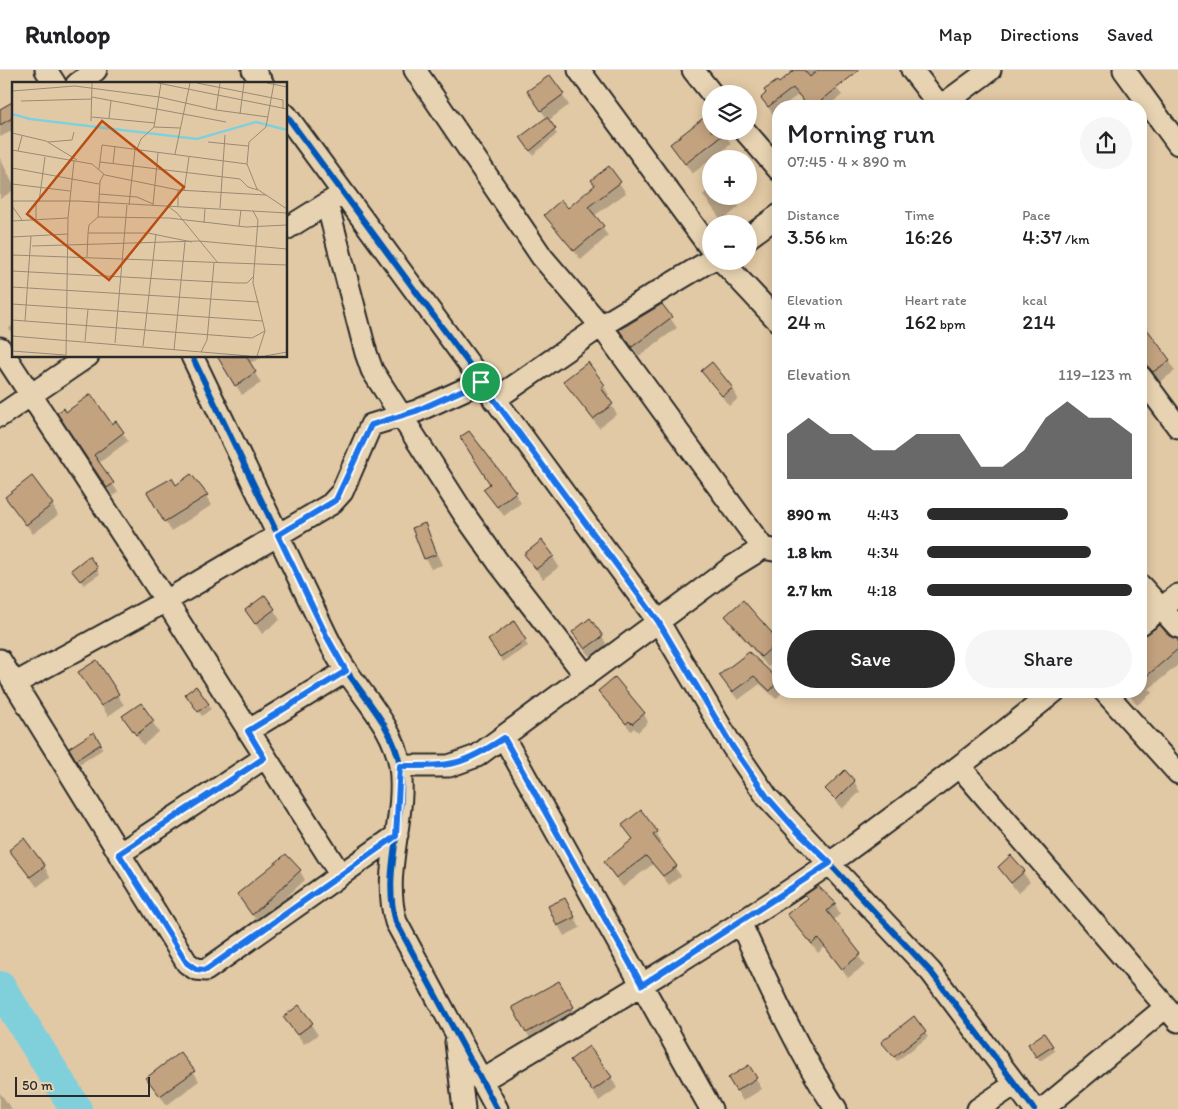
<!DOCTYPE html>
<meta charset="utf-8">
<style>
body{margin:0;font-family:Itim,sans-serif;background:#f6f6f6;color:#202124;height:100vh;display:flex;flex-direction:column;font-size:19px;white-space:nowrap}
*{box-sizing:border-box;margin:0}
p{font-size:16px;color:#757577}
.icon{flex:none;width:28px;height:28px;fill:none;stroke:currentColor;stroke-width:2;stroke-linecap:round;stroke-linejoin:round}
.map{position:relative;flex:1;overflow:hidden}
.details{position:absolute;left:772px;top:30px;width:375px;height:598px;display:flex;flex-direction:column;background:#fff;border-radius:20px;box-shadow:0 2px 12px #0003}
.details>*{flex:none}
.fabs{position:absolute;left:702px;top:15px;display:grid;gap:10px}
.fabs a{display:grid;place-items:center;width:55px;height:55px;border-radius:50%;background:#fff;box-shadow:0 2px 12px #0003;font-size:25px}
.scale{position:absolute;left:15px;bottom:12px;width:135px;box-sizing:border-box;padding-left:5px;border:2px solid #2b2b2b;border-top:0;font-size:14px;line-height:18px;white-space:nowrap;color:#2b2b2b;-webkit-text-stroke:4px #e7d3b1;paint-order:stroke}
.pin{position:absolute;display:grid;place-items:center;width:42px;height:42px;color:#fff;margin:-21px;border:2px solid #fff;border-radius:50%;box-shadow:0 1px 5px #0007}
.round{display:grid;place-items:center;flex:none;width:52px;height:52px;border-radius:26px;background:#f6f6f6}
.head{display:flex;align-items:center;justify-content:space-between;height:85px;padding:0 15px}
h1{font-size:28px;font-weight:600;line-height:38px}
.stats{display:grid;grid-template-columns:repeat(3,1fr);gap:8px;height:85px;padding:5px 15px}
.stats div{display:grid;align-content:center}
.stats b{font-size:21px;font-weight:600}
.stats small{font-size:14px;font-weight:400}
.stats p{font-size:14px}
.chart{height:140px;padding:10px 15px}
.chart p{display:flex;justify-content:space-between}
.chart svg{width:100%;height:90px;margin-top:5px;fill:#2b2b2b;opacity:.7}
.cta{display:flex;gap:10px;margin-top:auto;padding:10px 15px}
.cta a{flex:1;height:58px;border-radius:30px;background:#2b2b2b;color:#fff;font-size:20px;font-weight:600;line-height:58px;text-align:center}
.cta a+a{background:#f6f6f6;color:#202124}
ul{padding:0 15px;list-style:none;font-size:16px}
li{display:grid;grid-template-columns:80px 60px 1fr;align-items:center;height:38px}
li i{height:12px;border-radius:6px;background:#2b2b2b}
header{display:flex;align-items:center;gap:30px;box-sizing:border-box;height:70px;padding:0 25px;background:#fff;border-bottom:1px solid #e0e0e0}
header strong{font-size:24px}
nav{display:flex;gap:28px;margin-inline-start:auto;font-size:18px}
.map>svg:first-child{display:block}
.shadow{fill:#0003}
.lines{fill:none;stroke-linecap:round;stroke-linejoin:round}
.river{stroke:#80d0dc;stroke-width:32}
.building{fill:#c3a27f;stroke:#2b2b2b}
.minor-casing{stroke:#2b2b2b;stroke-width:25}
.minor{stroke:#e7d3b1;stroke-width:21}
.cycleway-casing{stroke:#e7d3b1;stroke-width:9}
.cycleway{stroke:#0057b8;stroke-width:6}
.route-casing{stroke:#fff;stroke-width:10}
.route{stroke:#1a73e8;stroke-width:6}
.inset-river{fill:none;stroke:#80d0dc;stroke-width:2.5}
.inset-road{fill:none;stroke:#998a74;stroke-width:1}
.view{fill:#b94e14;fill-opacity:0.15;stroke:#b94e14;stroke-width:2.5}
.inset-edge{fill:none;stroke:#2b2b2b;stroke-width:2.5}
</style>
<header>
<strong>Runloop</strong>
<nav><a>Map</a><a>Directions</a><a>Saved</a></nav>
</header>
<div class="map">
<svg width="1178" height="1039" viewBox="0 0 1178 1039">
<rect width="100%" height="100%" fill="#e2c9a5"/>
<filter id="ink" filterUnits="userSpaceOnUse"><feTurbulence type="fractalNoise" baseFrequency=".02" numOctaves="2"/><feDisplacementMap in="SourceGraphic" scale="10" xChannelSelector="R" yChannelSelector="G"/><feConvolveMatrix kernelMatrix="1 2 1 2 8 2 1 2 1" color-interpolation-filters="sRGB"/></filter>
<g filter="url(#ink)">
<path class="shadow" d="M796,0H822L842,25L828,36H807L798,25L783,36H779V40L773,44L767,36L779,15Z
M549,6L569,35L548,51L557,64L533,85L524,72L547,49L529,22Z
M14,33V60L0,67V40Z
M711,44V61H723L731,74L692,104L672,74Z
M0,88L14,116V120L0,129Z
M609,98L626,123L594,146L608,166L581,190L546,145L568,140L596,116Z
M711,117V126H733L739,137L722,151L703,125Z
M779,223V235L774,227Z
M662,236L677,258L639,286L621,260Z
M14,255V266L9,258Z
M218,286H267L249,293L261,313L242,325Z
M1141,289L1169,290L1175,301L1160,312Z
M587,294L604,316L609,325L606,327L617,344L599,358L565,312Z
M703,301L732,318L738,329L729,336Z
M66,344L112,356L123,363L128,371L99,393L118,422L113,426L64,351Z
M191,405L212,435L171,461L149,423L176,417Z
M485,420L515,423L521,433L504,446Z
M6,427L52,434L58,445L33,464Z
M425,455L442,495L431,499L425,488Z
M525,484L553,487L559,497L543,509Z
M97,499L100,504L84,515L76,505Z
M743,532L779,573V588L768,597L732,556L726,546Z
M274,540L280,550L262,564L247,541Z
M513,553L528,576L503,592L493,575Z
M1160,557L1173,570H1178V595L1149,619L1152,623L1137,635L1126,621H1141V580Z
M602,566L608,577L592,589L580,573Z
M748,584L778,612L779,621H783L776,629L760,614L738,630L726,614L721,605Z
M96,592L124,635L108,646L86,613Z
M600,621L644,644L648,652L638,662L634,658L631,661Z
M141,635L159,662L143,675L124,647Z
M209,636L211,639L202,646L199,642Z
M93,664L103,679L80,694L71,679Z
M854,711L860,722L842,739L827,719Z
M624,755L656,763L662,772L658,775L681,806L669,815L653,794L623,817L611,802L634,771Z
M10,780L44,796L50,807L37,817Z
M1011,787L1030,812L1018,823L999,798Z
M300,801L305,810L258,853L238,825Z
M835,834L840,844L833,851L865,895L848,908L825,877L818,883L788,844Z
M571,840L580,858L564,866L558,855Z
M568,929L582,954L536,979L513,938Z
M299,936L318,965L304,974L285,947Z
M925,963L928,967L897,991L883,972Z
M1044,965L1055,981L1040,991L1029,975Z
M571,991L611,1007L617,1018L599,1031Z
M749,997L762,1019L743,1031L729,1009Z
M194,1002L199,1011L167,1035L154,1018Z
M0,1023L12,1039H0Z"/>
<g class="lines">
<path class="river" d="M0,917L76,1039"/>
</g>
<path class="building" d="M794,0H804L810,7L818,0H859L815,36H808L793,18L768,37L761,28L766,23L764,20L777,11L779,13Z
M550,5L564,24L541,41L527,21Z
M14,31V47L0,55V39Z
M711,42V61H728L685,94L670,74Z
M547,47L556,59L530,81L520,67Z
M609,96L621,112L588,137L604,156L574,181L544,145L561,130L568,138L595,115L591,110Z
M662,234L672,247L632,277L619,260Z
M1141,251L1170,290L1153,302L1141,289Z
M217,286H246L256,302L235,316Z
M588,292L605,315L601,318L613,334L593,349L563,311Z
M712,292L733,318L722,326L701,301Z
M91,324L112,354L116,351L124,362L94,385L114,413L107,418L57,343L64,338L66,342Z
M469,361L516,422L497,437L483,419L490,414L460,367Z
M191,404L208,425L164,452L147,422L172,408L176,415Z
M32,406L53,434L26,455L5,427Z
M425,453L437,484L424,489L412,458Z
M542,470L554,486L536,499L524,484Z
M89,486L98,498L80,511L71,500Z
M265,525L275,539L255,554L245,540Z
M743,530L779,571L761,587L725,546Z
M590,548L603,566L585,579L572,562Z
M514,551L526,570L500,587L488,570Z
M1160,555L1169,566L1178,569V579L1141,611V568Z
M749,582L779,610L770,621L754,606L732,622L719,605Z
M97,590L119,624L101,636L78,602Z
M615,607L645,643L632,654L629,651L626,654L598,621Z
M196,616L209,634L198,642L185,624Z
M141,633L154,651L136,665L122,646Z
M94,662L101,674L76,690L69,678Z
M845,700L855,711L836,730L825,719Z
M641,740L658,762L653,765L677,796L663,806L646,786L616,808L604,792L633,769L622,755Z
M24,768L45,796L30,807L9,780Z
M286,784L301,800L252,845L237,824Z
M1011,785L1025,801L1011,813L998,797Z
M818,816L836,833L827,841L861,884L842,899L818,868L812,874L787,844L808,828L805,825Z
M565,828L575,847L557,856L548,836Z
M559,911L574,937L526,963L512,937Z
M299,935L313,953L297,965L283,947Z
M914,946L926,962L894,987L881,972Z
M1044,963L1053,976L1036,987L1028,974Z
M589,976L612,1007L592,1021L570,990Z
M180,982L195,1001L160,1026L146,1008Z
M749,995L757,1008L736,1021L728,1008Z"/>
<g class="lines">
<g class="minor-casing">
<path id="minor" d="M46,0L55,14
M253,0L263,14
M415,0L542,187L601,256L763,478L779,481
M579,0L711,179
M693,0L712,24
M912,0L940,36
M1124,0L1178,74
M77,14L96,0
M941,36L990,0
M286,45L658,551L732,676L767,727L931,902L1034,1039
M745,61L779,100
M327,133L366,283L372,300L464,444L498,492L586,606
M286,159L339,126
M749,167L779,145
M722,191L779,252
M0,278L166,531L340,804
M192,286L327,567C333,579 340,592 348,603C367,631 395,661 400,696C407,749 381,801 396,852L497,1039
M1141,307L1178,357
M494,330L601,256L711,190
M0,346L88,286
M1141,516L1178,557
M1141,554L1178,525
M0,590L187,893L196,899L206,900L397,765
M14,614L166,531L331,434L342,422L371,355L417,341L481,312
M1104,621L1178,703
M248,661L346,601
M504,668L711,1039
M400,696H449L477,686L732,497L763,478
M960,697L1178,951
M119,784L264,688
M740,852C769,916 797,980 836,1039
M456,972L464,1039
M481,1011C599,941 717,871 830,793C907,738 981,680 1055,621
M978,1039L1015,1014
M1043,1039L1166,937"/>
</g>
<use href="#minor" class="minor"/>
<g class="cycleway-casing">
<path id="cycleway" d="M286,45L658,551L732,676L767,727L931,902L1034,1039
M192,286L327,567C333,579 340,592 348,603C367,631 395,661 400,696C407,749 381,801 396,852L497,1039"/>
</g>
<use href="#cycleway" class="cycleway"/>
</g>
</g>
<g class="lines" filter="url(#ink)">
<g class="route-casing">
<path id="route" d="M481,312L658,551L732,676L767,727L797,761L830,793L642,915L504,668C460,697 451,696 400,696L396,766L206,900L196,899L187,893L119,784L264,688L248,661L346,601L327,567L278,465L336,430L371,355L416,341Z"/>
</g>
<use href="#route" class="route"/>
</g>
<g transform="translate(12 12)">
<rect width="275" height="275" fill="#e2c9a5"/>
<path class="inset-river" d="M0,32L18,37L185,57L244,40L275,48"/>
<path class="inset-road" d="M146,1L275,27M185,1L271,18V27M208,1L204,28L256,35M255,1L275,5M262,1L254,45L237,60L235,82L245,107L275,127M0,9L63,4L147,15L204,28M80,15L214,40M9,19L80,17M228,32L232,1M80,35L143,41M97,36L99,19M79,39L80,1M142,45L168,46M0,51L34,59L65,78M36,60L60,58L62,50M196,60L236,64M125,67L129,57L142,45L149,1M0,68L80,82L93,93L166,108L254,113M6,69L10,54M163,72L178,1M88,80L228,97L236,105L246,108M101,82L103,64M0,86L87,102M87,87L90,63L235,82M0,102L58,109M172,109L177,75M87,112L125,115L141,122M0,119H66L275,131M24,120V137M27,120L33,75M117,123L123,67M141,123L146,71M0,124L10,138M157,125L165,131L206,181M166,125V108M208,126L213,53M241,129L246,138L241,201L253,249L245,274M86,135L88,99L92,92M0,139L56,136M192,141L193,126M227,144L229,128M76,151L77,143L86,135L157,136L234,145L275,143M0,155L56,152M20,164L187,159L275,167M0,173L275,183M75,175L76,151H136L180,160M0,189L224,201H235L241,195M0,205L247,220M0,222L251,239M0,238L240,256L253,249M13,239L19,154M0,254L237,274M73,259L76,227M103,261L115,123M131,264L144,152M162,268L173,160M0,269L53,273M189,270L195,258L202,181M54,274L56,136L62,79M253,274L275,270"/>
<path class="view" d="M90,39L172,105L97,198L15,132Z"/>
<rect width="275" height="275" class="inset-edge"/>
</g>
</svg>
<div class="fabs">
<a><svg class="icon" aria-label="layers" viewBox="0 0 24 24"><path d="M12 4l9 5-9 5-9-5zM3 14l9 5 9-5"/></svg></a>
<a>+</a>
<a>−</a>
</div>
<div class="scale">50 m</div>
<div class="pin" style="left:481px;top:312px;background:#1e9e55"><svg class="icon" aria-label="arrive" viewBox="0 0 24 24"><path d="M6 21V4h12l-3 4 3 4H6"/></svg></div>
<section class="details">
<div class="head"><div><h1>Morning run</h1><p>07:45 · 4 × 890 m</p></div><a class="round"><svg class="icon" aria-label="share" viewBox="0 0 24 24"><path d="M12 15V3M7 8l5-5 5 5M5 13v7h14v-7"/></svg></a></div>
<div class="stats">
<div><p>Distance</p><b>3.56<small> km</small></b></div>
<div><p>Time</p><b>16:26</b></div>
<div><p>Pace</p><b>4:37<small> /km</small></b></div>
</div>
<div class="stats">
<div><p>Elevation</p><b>24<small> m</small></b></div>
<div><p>Heart rate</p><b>162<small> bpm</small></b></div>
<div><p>kcal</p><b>214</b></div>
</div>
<div class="chart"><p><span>Elevation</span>119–123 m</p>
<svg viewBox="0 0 160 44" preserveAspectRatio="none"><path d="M0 44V22L10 14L20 22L30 22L40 30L50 30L60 22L70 22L80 22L90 38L100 38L110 30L120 14L130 6L140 14L150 14L160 22V44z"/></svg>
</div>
<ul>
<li><b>890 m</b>4:43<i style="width:69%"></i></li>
<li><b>1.8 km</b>4:34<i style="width:80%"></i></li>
<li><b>2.7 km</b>4:18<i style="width:100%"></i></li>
</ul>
<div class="cta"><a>Save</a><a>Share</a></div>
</section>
</div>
